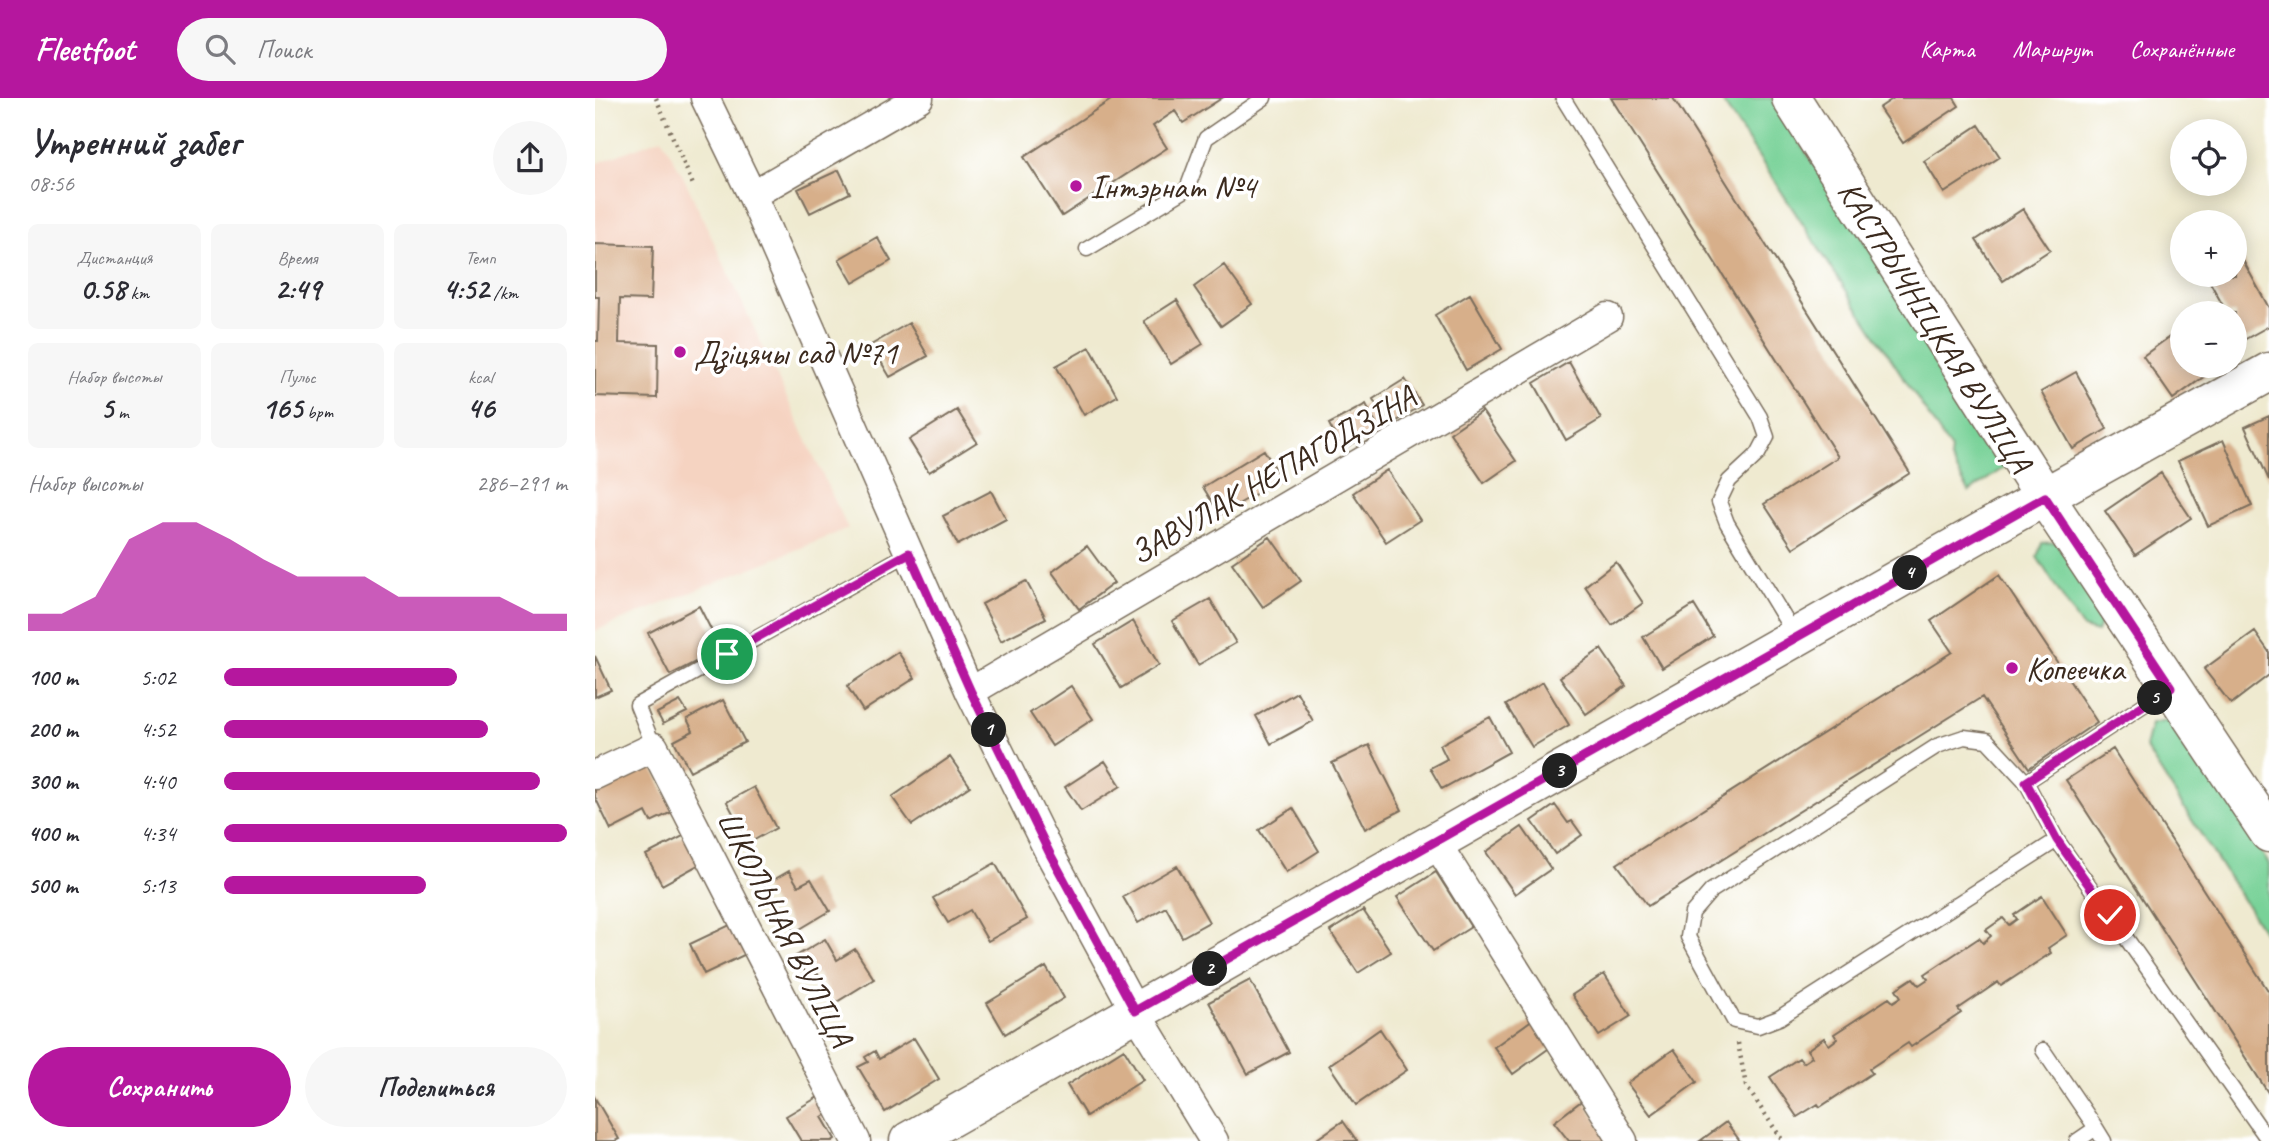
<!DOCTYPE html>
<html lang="ru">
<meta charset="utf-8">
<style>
body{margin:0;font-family:Caveat,sans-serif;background:#f7f7f7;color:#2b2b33;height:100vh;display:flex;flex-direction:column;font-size:26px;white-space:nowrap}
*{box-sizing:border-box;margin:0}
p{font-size:23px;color:#7c7c81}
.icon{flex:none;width:38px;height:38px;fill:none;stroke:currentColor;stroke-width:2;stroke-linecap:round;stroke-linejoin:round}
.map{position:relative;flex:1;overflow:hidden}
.panel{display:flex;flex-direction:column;background:#fff;width:595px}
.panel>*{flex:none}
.tools{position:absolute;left:1575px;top:21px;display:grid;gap:14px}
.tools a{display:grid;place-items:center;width:77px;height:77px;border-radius:50%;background:#fff;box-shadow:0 4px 18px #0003;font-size:35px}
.pin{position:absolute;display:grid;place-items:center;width:60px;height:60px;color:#fff;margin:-30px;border:4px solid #fff;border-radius:50%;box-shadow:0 2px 7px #0007}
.km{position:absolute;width:35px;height:35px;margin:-18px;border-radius:50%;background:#222;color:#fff;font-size:19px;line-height:35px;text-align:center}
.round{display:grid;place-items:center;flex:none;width:74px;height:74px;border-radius:37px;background:#f7f7f7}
.head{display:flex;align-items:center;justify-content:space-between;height:119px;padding:0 28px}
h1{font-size:38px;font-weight:700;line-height:52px}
.figures{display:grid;grid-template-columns:repeat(3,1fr);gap:10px;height:119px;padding:7px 28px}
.figures div{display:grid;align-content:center;border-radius:10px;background:#f7f7f7;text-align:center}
.figures b{font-size:30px;font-weight:700}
.figures small{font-size:19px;font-weight:400}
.figures p{font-size:19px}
.chart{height:196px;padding:14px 28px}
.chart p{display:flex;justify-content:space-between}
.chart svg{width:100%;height:126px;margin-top:7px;fill:#b5179e;opacity:.7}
.button{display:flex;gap:14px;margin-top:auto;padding:14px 28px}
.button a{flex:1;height:80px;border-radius:42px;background:#b5179e;color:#fff;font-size:28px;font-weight:700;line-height:80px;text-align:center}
.button a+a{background:#f7f7f7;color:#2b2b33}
ul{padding:0 28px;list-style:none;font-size:23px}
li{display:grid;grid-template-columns:112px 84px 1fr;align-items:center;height:52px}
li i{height:18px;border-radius:9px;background:#b5179e}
header{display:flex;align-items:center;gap:42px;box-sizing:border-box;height:98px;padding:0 35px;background:#b5179e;color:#fff}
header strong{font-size:33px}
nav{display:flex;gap:38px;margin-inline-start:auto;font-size:24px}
.search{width:490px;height:63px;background:#f7f7f7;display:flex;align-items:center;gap:18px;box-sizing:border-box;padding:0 24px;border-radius:38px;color:#7c7c81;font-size:26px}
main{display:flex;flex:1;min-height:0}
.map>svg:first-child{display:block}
.built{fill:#f5d3c1}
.green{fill:#78d298;stroke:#5a7e5b;stroke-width:2}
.building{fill:#d7af8a}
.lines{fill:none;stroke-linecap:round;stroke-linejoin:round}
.service-casing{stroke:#7a6d5c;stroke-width:17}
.minor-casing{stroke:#7a6d5c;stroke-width:31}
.secondary-casing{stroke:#7a6d5c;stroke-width:41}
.path{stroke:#7a6d5c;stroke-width:4.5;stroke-dasharray:2 5;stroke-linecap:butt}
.service{stroke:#fff;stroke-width:14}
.minor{stroke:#fff;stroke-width:28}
.secondary{stroke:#fff;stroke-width:38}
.route-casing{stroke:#fff;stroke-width:14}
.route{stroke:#b5179e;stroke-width:9}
.poi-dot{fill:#b5179e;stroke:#fff;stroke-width:2.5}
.labels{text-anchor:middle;stroke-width:7;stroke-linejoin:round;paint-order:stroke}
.poi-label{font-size:33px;fill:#3b2a1e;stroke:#fff;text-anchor:start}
.street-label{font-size:33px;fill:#3b2a1e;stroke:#fff}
</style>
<header>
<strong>Fleetfoot</strong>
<div class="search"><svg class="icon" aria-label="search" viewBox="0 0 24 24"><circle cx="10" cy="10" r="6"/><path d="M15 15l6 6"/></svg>Поиск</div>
<nav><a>Карта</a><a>Маршрут</a><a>Сохранённые</a></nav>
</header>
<main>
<section class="panel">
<div class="head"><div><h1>Утренний забег</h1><p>08:56</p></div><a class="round"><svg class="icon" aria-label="share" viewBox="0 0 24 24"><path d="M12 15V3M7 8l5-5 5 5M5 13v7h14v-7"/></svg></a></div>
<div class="figures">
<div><p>Дистанция</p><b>0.58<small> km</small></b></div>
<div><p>Время</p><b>2:49</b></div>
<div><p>Темп</p><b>4:52<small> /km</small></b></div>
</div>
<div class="figures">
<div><p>Набор высоты</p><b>5<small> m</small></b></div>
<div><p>Пульс</p><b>165<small> bpm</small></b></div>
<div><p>kcal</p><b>46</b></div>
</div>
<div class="chart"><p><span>Набор высоты</span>286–291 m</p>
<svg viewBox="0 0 160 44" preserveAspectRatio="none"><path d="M0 44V38L10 38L20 32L30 12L40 6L50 6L60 12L70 19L80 25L90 25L100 25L110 32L120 32L130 32L140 32L150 38L160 38V44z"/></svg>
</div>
<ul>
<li><b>100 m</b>5:02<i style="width:68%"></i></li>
<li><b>200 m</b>4:52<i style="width:77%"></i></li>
<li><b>300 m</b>4:40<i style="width:92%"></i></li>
<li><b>400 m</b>4:34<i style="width:100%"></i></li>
<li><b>500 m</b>5:13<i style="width:59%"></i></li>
</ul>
<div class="button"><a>Сохранить</a><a>Поделиться</a></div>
</section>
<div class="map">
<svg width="1674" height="1043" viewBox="0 0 1674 1043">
<rect width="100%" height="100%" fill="#fff"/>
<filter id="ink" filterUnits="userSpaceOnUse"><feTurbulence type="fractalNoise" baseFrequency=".0143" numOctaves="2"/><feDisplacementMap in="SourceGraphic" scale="14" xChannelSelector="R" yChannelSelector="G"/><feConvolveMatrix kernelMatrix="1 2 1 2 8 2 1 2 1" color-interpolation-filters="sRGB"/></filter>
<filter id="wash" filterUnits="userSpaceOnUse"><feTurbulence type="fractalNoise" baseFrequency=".00686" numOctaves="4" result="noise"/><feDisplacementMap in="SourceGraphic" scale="28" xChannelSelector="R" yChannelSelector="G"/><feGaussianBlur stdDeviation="1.57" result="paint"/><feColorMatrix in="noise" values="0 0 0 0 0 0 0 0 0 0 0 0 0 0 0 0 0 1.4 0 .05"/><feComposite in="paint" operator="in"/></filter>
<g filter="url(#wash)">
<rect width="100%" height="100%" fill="#efead0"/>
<path class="built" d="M67,40L88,78L253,431L0,533V66Z"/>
<path class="green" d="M1125,0H1176L1414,366L1374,394L1355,360L1356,352Z
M1461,444L1509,516L1502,534L1487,530L1442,459L1447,445Z
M1580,621L1674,766V842L1550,649L1556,626Z"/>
<g id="blocks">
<path class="building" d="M519,0H627L588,25L580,13L558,28L572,50L467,118L429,59Z
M1016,0H1078L1315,375L1198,450L1169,406L1243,359Z
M1299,0H1359L1364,8L1308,45L1284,10Z
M1384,27L1405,59L1349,95L1329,63Z
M244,72L255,95L215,115L203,91Z
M1428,111L1455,152L1408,183L1381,142Z
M282,139L296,163L258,185L244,161Z
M0,146L58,148L56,202L25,201L24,245L63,246L62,300L0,298V243H3L4,199H0Z
M1645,157L1674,210V228L1647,243L1640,230V215H1632L1611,177H1640V160Z
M629,167L657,206L626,228L599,189Z
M875,196L907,251L871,272L840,217Z
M582,202L608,246L576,266L549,223Z
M314,225L333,258L295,279L276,247Z
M1584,232L1587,237V268H1609L1614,275L1578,301L1548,258Z
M495,249L522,298L489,317L461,268Z
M974,264L1006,321L971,342L939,285Z
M1481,274L1512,331L1478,351L1446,294Z
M810,281L827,307L794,328L778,301Z
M771,306L784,332L747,351L734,326Z
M362,312L382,344L334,374L314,342Z
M887,313L921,363L889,385L855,335Z
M1674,318V382L1650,329Z
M1628,342L1657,408L1613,428L1583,363Z
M669,352L686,381L625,417L608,389Z
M792,372L825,422L791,444L758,395Z
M1566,375L1596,420L1540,457L1510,413Z
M396,393L411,421L363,447L348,418Z
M675,439L706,483L668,509L637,465Z
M492,448L519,485L484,511L457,474Z
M1021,464L1048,505L1017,527L990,488Z
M1404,477L1502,624L1434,670L1387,599L1053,808L1022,766L1357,554L1336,523Z
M431,483L451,520L406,543L387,506Z
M615,501L641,545L603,567L577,523Z
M1099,507L1118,538L1067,570L1048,539Z
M104,508L126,551L75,577L53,535Z
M538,523L564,567L526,590L500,546Z
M1660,534L1674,554V577L1636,606L1609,571Z
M1006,551L1031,588L991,616L965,579Z
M303,554L320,580L268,613L252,588Z
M0,558L16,592L0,599Z
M948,584L974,627L937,649L911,607Z
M476,588L498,621L457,648L435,615Z
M702,594L718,623L676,646L661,618Z
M128,602L150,644L95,673L79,643L98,633L92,621Z
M85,603L92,614L68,626L62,615Z
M895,619L914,654L847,691L835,670L852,661L845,647Z
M774,647L807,712L770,731L737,665Z
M1518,651L1674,894V996L1471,682Z
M355,659L375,688L317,727L297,699Z
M510,663L526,688L486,713L470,689Z
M55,664L79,713L56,724L51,714L16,732L0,699V691Z
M159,689L181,730L154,745L132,704Z
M960,707L973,725L977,723L987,737L960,756L937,723Z
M698,710L724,753L691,774L664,732Z
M927,729L956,771L920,796L891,754Z
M90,737L105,766L67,787L51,757Z
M400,765L432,821L393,843L375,812L353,825L338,800Z
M582,768L614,824L587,839L571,809L543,825L528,799Z
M194,773L203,788L216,781L235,813L200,834L184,808L181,810L168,788Z
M841,774L876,829L838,853L802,799Z
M1447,798L1472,837L1453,850L1456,855L1406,888L1403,884L1363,911L1366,915L1316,949L1313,945L1274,971L1277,975L1225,1009L1223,1006L1202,1019L1175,979L1204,960L1208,965L1217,959L1212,952L1229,940L1234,947L1242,941L1239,936L1294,900L1298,904L1306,899L1301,891L1318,880L1324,887L1333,881L1330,876L1384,840L1388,845L1396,838L1391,832L1408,820L1414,827L1422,821L1419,817Z
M768,812L796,854L763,875L735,833Z
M137,826L151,856L109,876L95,846Z
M230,841L242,862L260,851L279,881L240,905L222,875L214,880L201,858Z
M451,869L469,900L410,936L392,905Z
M1009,876L1036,918L1004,938L977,897Z
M655,882L694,954L653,976L614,904Z
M941,919L960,946L918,976L899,949Z
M785,931L812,972L761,1007L734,967Z
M319,940L344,981L290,1014L263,969L273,964L270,959L280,953L284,961Z
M529,951L548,982L491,1018L472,987Z
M1079,951L1102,984L1056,1017L1032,985Z
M223,999L233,1015L227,1019L240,1041L237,1043H206L191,1018Z
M0,1000L24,1041L20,1043H0Z
M989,1001L1015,1043H974L959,1024Z
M748,1023L762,1043H719Z
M1131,1024L1145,1043H1105Z"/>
</g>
</g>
<g filter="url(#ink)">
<use href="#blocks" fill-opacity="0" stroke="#7a6d5c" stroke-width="2"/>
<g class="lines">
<g class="service-casing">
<path id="service" d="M968,0L1165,319L1172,339L1163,356L1134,383L1124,404L1132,425L1201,539
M492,151L592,91L611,40L669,0
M1576,589L1431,684L1462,742L1674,1043
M59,649L42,607L314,455
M1431,684L1392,642L1369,639L1342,648L1116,793L1097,815L1093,839L1139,923L1163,928L1184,920L1462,742
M1448,952L1501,1030
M1482,1043L1501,1030L1509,1043"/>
</g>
<g class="minor-casing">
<path id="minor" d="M110,0L157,97L375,594L455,756L540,913L619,1043
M157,97L324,0
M375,594L1013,219
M0,677L59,649L261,1043
M840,743L1028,1043"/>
</g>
<g class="secondary-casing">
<path id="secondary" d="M1196,0L1450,399L1674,735
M314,1043L1386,434L1674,274"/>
</g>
<path class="path" d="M61,0L98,87
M1143,945L1151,988L1188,1043"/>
<use href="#service" class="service"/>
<use href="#minor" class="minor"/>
<use href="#secondary" class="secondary"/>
</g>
</g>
<g class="lines" filter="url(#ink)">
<g class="route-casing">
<path id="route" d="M132,556L314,455L376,594L455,756L540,913L1450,399L1576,589L1431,684L1462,742L1515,817"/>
</g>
<use href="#route" class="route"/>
</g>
<g class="poi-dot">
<circle cx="481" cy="88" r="7"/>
<circle cx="85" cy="254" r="7"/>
<circle cx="1417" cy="570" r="7"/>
</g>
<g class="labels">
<g class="poi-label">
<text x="495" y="100">Інтэрнат №4</text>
<text x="99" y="266">Дзіцячы сад №71</text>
<text x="1431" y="582">Копеечка</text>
</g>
<g class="street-label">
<text transform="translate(1341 228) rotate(58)" y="12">КАСТРЫЧНІЦКАЯ ВУЛІЦА</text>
<text transform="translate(677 376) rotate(-30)" y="12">ЗАВУЛАК НЕПАГОДЗІНА</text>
<text transform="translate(191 830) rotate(63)" y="12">ШКОЛЬНАЯ ВУЛІЦА</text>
</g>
</g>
</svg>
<div class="tools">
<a><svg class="icon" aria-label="locate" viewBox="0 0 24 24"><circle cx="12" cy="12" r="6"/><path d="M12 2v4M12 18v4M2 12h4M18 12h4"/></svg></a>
<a>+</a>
<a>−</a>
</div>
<div class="pin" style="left:132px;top:556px;background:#1e9e55"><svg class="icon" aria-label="arrive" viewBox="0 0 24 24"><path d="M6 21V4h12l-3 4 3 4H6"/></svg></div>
<div class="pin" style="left:1515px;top:817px;background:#d93025"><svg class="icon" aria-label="check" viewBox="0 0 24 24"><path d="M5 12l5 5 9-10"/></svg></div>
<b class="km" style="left:394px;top:632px">1</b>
<b class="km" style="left:615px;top:871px">2</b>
<b class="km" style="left:965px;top:673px">3</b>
<b class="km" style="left:1315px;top:475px">4</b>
<b class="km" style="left:1560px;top:600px">5</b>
</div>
</main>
